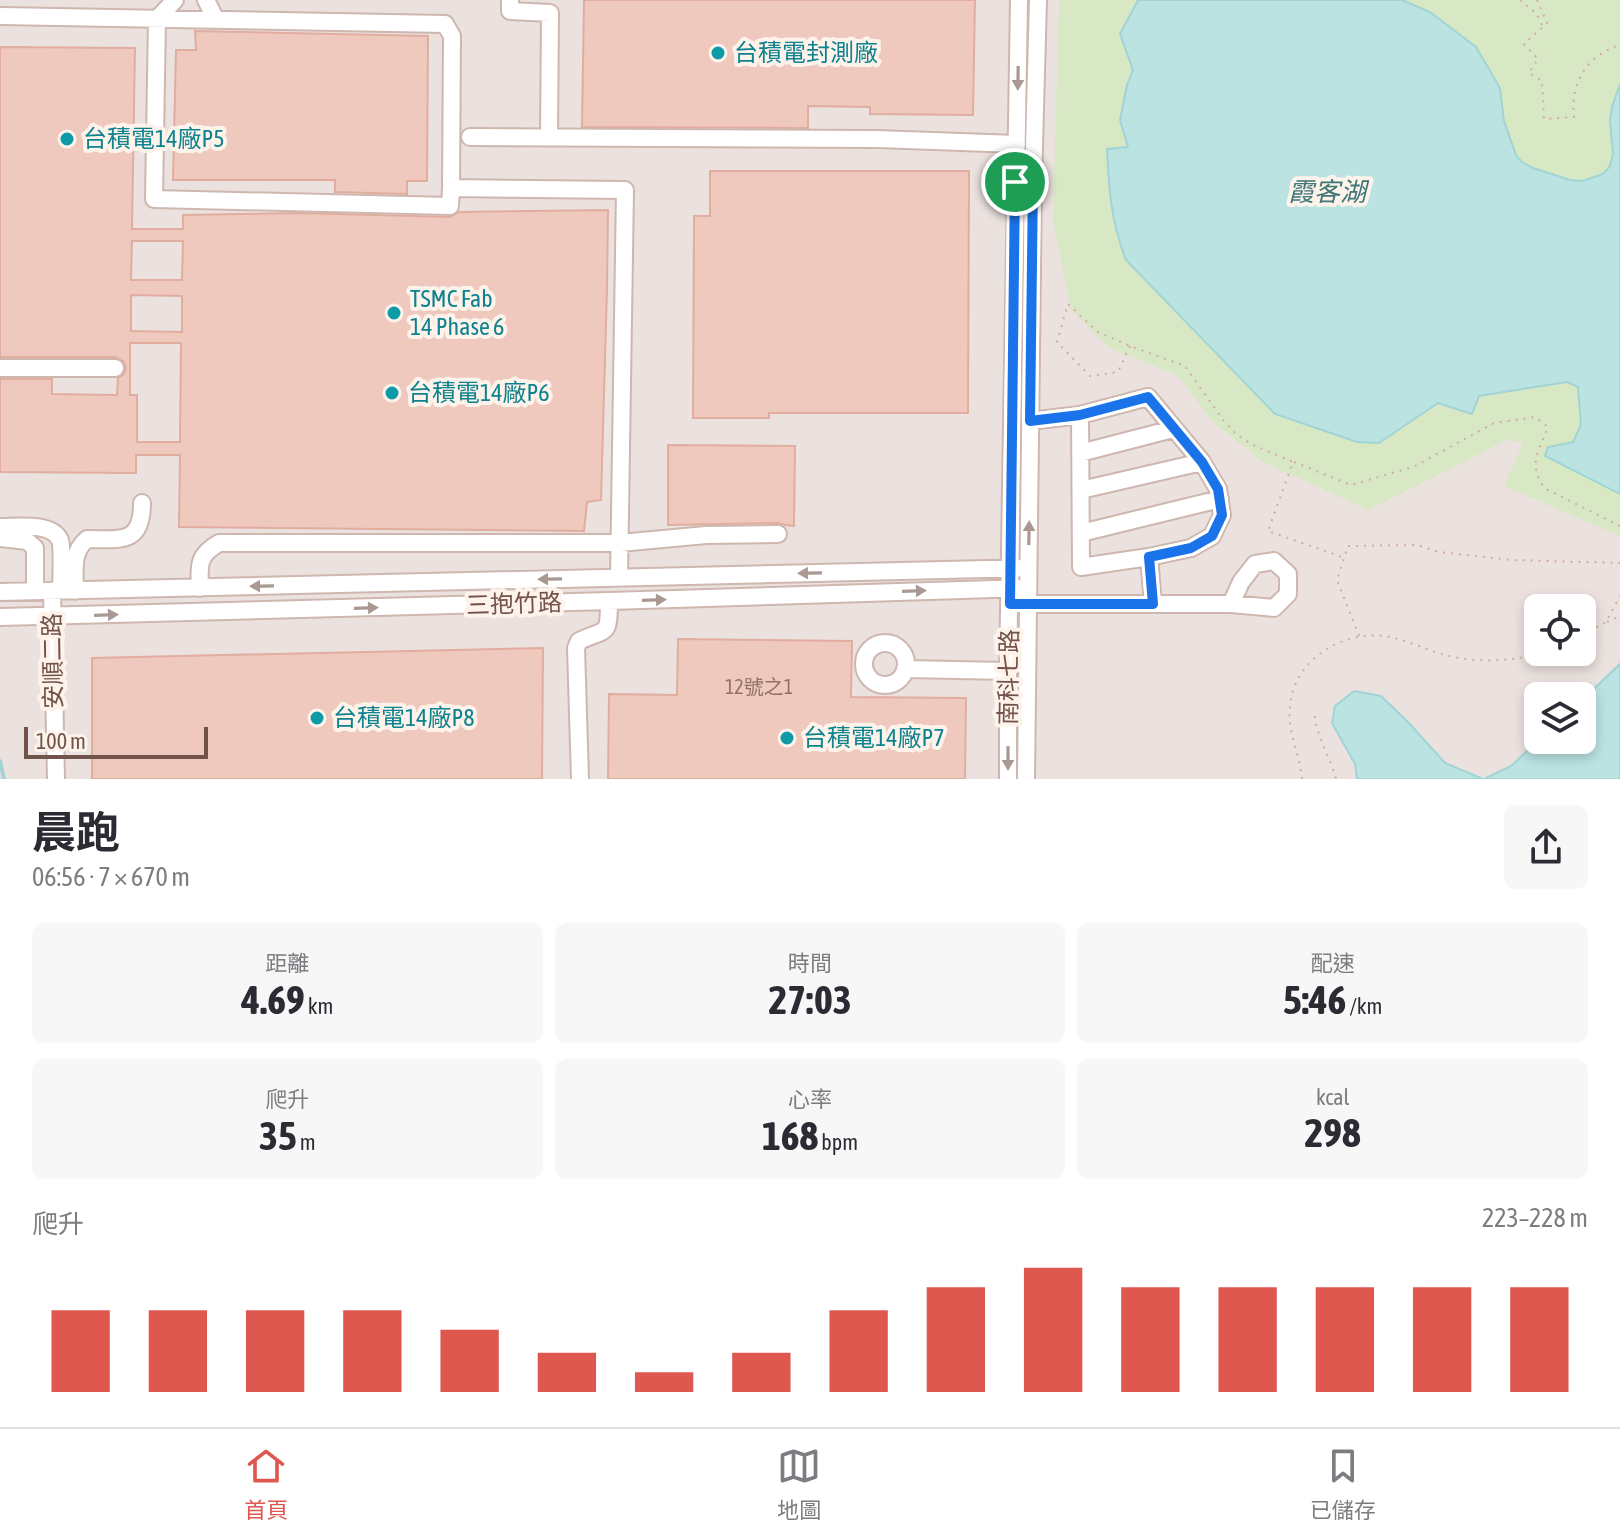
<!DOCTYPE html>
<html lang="zh-TW">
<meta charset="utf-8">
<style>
body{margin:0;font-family:"Asap Condensed","Noto Sans TC",sans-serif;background:#f7f7f7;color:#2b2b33;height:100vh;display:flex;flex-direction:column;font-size:30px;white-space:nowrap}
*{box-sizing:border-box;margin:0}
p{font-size:26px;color:#7c7c81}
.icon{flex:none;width:44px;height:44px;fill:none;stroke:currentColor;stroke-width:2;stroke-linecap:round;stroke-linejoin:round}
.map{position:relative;height:779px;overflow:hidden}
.sheet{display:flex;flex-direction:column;background:#fff;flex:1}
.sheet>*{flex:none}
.controls{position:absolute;left:1524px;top:594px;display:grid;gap:16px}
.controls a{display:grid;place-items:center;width:72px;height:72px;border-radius:12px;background:#fff;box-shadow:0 4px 12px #0003;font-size:40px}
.scale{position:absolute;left:24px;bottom:20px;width:184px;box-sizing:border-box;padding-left:8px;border:4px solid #72534b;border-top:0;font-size:22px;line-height:28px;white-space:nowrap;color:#72534b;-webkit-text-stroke:6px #fef3ea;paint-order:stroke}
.pin{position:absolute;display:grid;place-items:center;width:68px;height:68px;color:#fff;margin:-34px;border:4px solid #fff;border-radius:50%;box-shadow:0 2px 8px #0007}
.round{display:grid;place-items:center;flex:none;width:84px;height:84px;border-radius:12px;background:#f7f7f7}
.head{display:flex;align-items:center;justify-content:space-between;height:136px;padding:0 32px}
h1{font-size:44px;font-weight:700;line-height:60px}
.stats{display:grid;grid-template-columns:repeat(3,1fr);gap:12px;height:136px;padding:8px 32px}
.stats div{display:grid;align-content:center;border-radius:12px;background:#f7f7f7;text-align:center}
.stats b{font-size:40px;font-weight:700}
.stats small{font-size:22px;font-weight:400}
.stats p{font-size:22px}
.chart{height:224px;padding:16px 32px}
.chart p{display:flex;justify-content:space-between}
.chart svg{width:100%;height:144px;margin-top:8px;stroke:#de5850;stroke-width:6}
.tab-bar{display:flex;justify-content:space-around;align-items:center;height:112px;border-top:2px solid #e1e1e2;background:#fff;font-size:22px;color:#7c7c81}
.tab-bar a{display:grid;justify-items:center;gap:4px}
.tab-bar .on{color:#de5850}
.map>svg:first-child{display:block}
.industrial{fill:#ebe2df;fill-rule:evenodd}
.green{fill:#d8e8c4}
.water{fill:#bae3e2;stroke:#a1d4d4;stroke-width:2}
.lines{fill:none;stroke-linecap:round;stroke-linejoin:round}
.stream{stroke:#a1d4d4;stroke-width:4}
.building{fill:#efc9be;stroke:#e0ad9f;stroke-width:2;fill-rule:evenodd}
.minor-casing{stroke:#ceb7af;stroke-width:20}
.path{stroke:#d3aca1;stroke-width:2;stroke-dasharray:2 6;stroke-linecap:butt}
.minor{stroke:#fff;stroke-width:16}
.oneway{fill:#aa9893}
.route-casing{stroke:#fff;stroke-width:16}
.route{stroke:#1a73e8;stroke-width:10}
.culture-dot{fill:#0f9aa8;stroke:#fef3ea;stroke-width:3}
.labels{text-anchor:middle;stroke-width:8;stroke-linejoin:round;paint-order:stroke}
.number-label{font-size:20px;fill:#917068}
.culture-label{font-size:24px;fill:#0d838f;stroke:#fef3ea;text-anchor:start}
.street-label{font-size:24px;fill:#72534b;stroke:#fef3ea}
.water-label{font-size:26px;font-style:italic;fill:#407777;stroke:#fef3ea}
</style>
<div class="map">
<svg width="1620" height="779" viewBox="0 0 1620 779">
<rect width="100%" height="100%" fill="#fbeee4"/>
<path class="industrial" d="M0,0H1620V779H0ZM1538,608H1582V652H1538ZM1538,696H1582V740H1538Z"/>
<path class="green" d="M1059,0H1620V536L1504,486L1523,444L1508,439L1369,510L1263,462L1213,422L1178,376L1108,347L1071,310L1053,221Z"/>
<path class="water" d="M1138,0H1402L1430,12L1476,47L1500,88L1504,121L1516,155L1522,162L1533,168L1570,180L1583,181L1603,174L1610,166L1613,154L1610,121L1612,107L1620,84V494L1545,456L1548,447L1573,442L1581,425L1578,387L1567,382L1479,396L1472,414L1438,403L1379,443L1357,442L1275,414L1126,260C1111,221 1109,191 1107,149L1128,147L1120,120L1127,85L1133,70L1120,34Z
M1620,664V779H1484L1511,766L1539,740H1582V700Z
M1354,691L1381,696L1409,723L1445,763L1483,779H1357L1355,764L1332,723L1335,706Z"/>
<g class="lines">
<path class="stream" d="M0,761L4,779"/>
</g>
<path class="building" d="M584,0H975L973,115L870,114V107L808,106V128L582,127Z
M195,31L428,36L427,181H407V194L335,192V180H173L176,50H196Z
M0,47L135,48L132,229H183V215L299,213L450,217L459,212L608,210L607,288L601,500L587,502L584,531L179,527L180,455H136V473L0,472V379H52V394L117,395L118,378L124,374L126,369L124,362L115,357H0ZM132,241H183L182,280H131ZM131,295L182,296V332L131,331ZM130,343H181L180,442H137V395H130Z
M710,171H969L968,413H769V418H693L694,216H710Z
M668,445L795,446L794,526L785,525L778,523L668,525Z
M678,639L852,641L851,697L966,698L965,779H608L609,694L677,695Z
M543,648L542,779H92V658Z"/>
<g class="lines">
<g class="minor-casing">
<path id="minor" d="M175,0L157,19L154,199L450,206L451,188L625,190L619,578
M206,0L216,20
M510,0V11L550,13L549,137
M0,16L445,24L452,36L451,188
M470,137L877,139L1017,144
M0,368H115
M1030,421L1080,415L1148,397L1202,462L1218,489L1222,515L1212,536L1191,548L1149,557L1081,567L1080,415
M1080,453L1173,429
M1081,490L1202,462
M0,527C16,527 52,522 60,540C63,548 61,580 61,591
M1081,533L1220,499
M0,538L27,541L35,548V591
M1149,557L1153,604
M200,588C199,564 198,555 219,543H620L706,535L778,534
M52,591L56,779
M75,591C75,570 71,553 87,539C121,539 142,545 142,503
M0,592L1028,568
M1016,604H1231L1274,608L1288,594V574L1274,561L1255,564L1241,582L1231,604
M0,617L609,601L1028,588
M864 664a21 21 0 1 1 42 0a21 21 0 1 1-42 0Z
M905,669L1008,671
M580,779L576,648L579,641C607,628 609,637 609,601
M1008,779V671L1019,0
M1026,779L1033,182L1038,0"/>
</g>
<path class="path" d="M1520,0L1536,13L1542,25
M1537,0L1547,23L1524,44L1538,59L1529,73L1542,81L1544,119L1574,117C1570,83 1586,56 1620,45
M1130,346L1118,372L1090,376L1057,342L1068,304L1098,332L1130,346L1185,366L1223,420L1236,434L1251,444L1293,462L1268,531L1345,558
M1294,462L1351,485L1413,467L1494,423L1535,417L1548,427C1538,453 1528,462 1544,488L1620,526
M1607,622L1620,616
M1582,635L1606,622L1620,596
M1359,636L1337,580L1348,546L1417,545L1439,552L1511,560L1620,563
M1315,716C1316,736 1331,758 1336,779
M1302,779C1300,754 1287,732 1290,706C1294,657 1349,626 1395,638C1417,644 1437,655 1460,658C1489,663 1517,660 1545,652"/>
<use href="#minor" class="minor"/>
</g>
<defs><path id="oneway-solid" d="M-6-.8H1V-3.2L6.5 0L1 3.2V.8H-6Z" transform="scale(2)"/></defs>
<g class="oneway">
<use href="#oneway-solid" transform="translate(1018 78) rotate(91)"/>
<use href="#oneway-solid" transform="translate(1029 533) rotate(-89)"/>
<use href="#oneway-solid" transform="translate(810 573) rotate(179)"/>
<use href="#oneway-solid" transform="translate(550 579) rotate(179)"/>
<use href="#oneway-solid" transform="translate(262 586) rotate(179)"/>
<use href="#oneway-solid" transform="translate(914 591) rotate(-2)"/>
<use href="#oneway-solid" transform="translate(654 600) rotate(-2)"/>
<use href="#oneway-solid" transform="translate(366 608) rotate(-2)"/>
<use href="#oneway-solid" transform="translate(106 615) rotate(-2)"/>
<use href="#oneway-solid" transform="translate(1008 758) rotate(90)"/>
</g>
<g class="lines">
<g class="route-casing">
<path id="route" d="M1015,182H1033L1030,421L1080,415L1148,397L1202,462L1218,489L1222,515L1212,536L1191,548L1149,557L1153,604H1010Z"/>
</g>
<use href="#route" class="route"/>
</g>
<g class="culture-dot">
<circle cx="718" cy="53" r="8"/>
<circle cx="67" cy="139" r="8"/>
<circle cx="394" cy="313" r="8"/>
<circle cx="392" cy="393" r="8"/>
<circle cx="317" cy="718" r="8"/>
<circle cx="787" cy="738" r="8"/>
</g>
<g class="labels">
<g class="number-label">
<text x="759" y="694">12號之1</text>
</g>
<g class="culture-label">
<text x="734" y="61">台積電封測廠</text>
<text x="83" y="147">台積電14廠P5</text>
<text x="410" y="307">TSMC Fab<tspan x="410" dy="28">14 Phase 6</tspan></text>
<text x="408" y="401">台積電14廠P6</text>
<text x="333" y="726">台積電14廠P8</text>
<text x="803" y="746">台積電14廠P7</text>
</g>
<g class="street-label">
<text transform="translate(514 604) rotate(-2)" y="8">三抱竹路</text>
<text transform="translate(53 661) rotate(-91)" y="8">安順二路</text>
<text transform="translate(1009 677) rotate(-89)" y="8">南科七路</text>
</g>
<g class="water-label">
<text x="1327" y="201">霞客湖</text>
</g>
</g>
</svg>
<div class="controls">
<a><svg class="icon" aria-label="locate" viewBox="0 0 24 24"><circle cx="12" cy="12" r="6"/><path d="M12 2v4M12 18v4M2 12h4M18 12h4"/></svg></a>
<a><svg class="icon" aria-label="layers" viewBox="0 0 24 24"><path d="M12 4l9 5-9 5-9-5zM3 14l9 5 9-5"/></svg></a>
</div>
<div class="scale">100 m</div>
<div class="pin" style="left:1015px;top:182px;background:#1e9e55"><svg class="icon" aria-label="arrive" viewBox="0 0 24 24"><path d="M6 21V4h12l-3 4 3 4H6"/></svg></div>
</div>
<section class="sheet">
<div class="head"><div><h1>晨跑</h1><p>06:56 · 7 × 670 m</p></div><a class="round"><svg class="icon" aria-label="share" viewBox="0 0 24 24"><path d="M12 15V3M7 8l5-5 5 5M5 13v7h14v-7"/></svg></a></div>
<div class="stats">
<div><p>距離</p><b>4.69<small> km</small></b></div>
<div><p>時間</p><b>27:03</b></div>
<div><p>配速</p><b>5:46<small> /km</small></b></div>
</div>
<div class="stats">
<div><p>爬升</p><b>35<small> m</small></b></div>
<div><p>心率</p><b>168<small> bpm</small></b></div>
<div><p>kcal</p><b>298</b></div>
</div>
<div class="chart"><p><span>爬升</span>223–228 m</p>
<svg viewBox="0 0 160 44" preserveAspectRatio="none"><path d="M5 44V19M15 44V19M25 44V19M35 44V19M45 44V25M55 44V32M65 44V38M75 44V32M85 44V19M95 44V12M105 44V6M115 44V12M125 44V12M135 44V12M145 44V12M155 44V12"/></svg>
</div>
</section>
<nav class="tab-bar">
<a class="on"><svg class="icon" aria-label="home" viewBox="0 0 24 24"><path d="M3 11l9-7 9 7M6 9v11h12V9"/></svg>首頁</a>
<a><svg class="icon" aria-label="map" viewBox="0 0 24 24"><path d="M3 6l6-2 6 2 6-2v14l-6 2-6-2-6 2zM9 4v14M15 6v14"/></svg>地圖</a>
<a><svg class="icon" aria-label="saved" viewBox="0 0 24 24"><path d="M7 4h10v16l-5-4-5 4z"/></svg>已儲存</a>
</nav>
